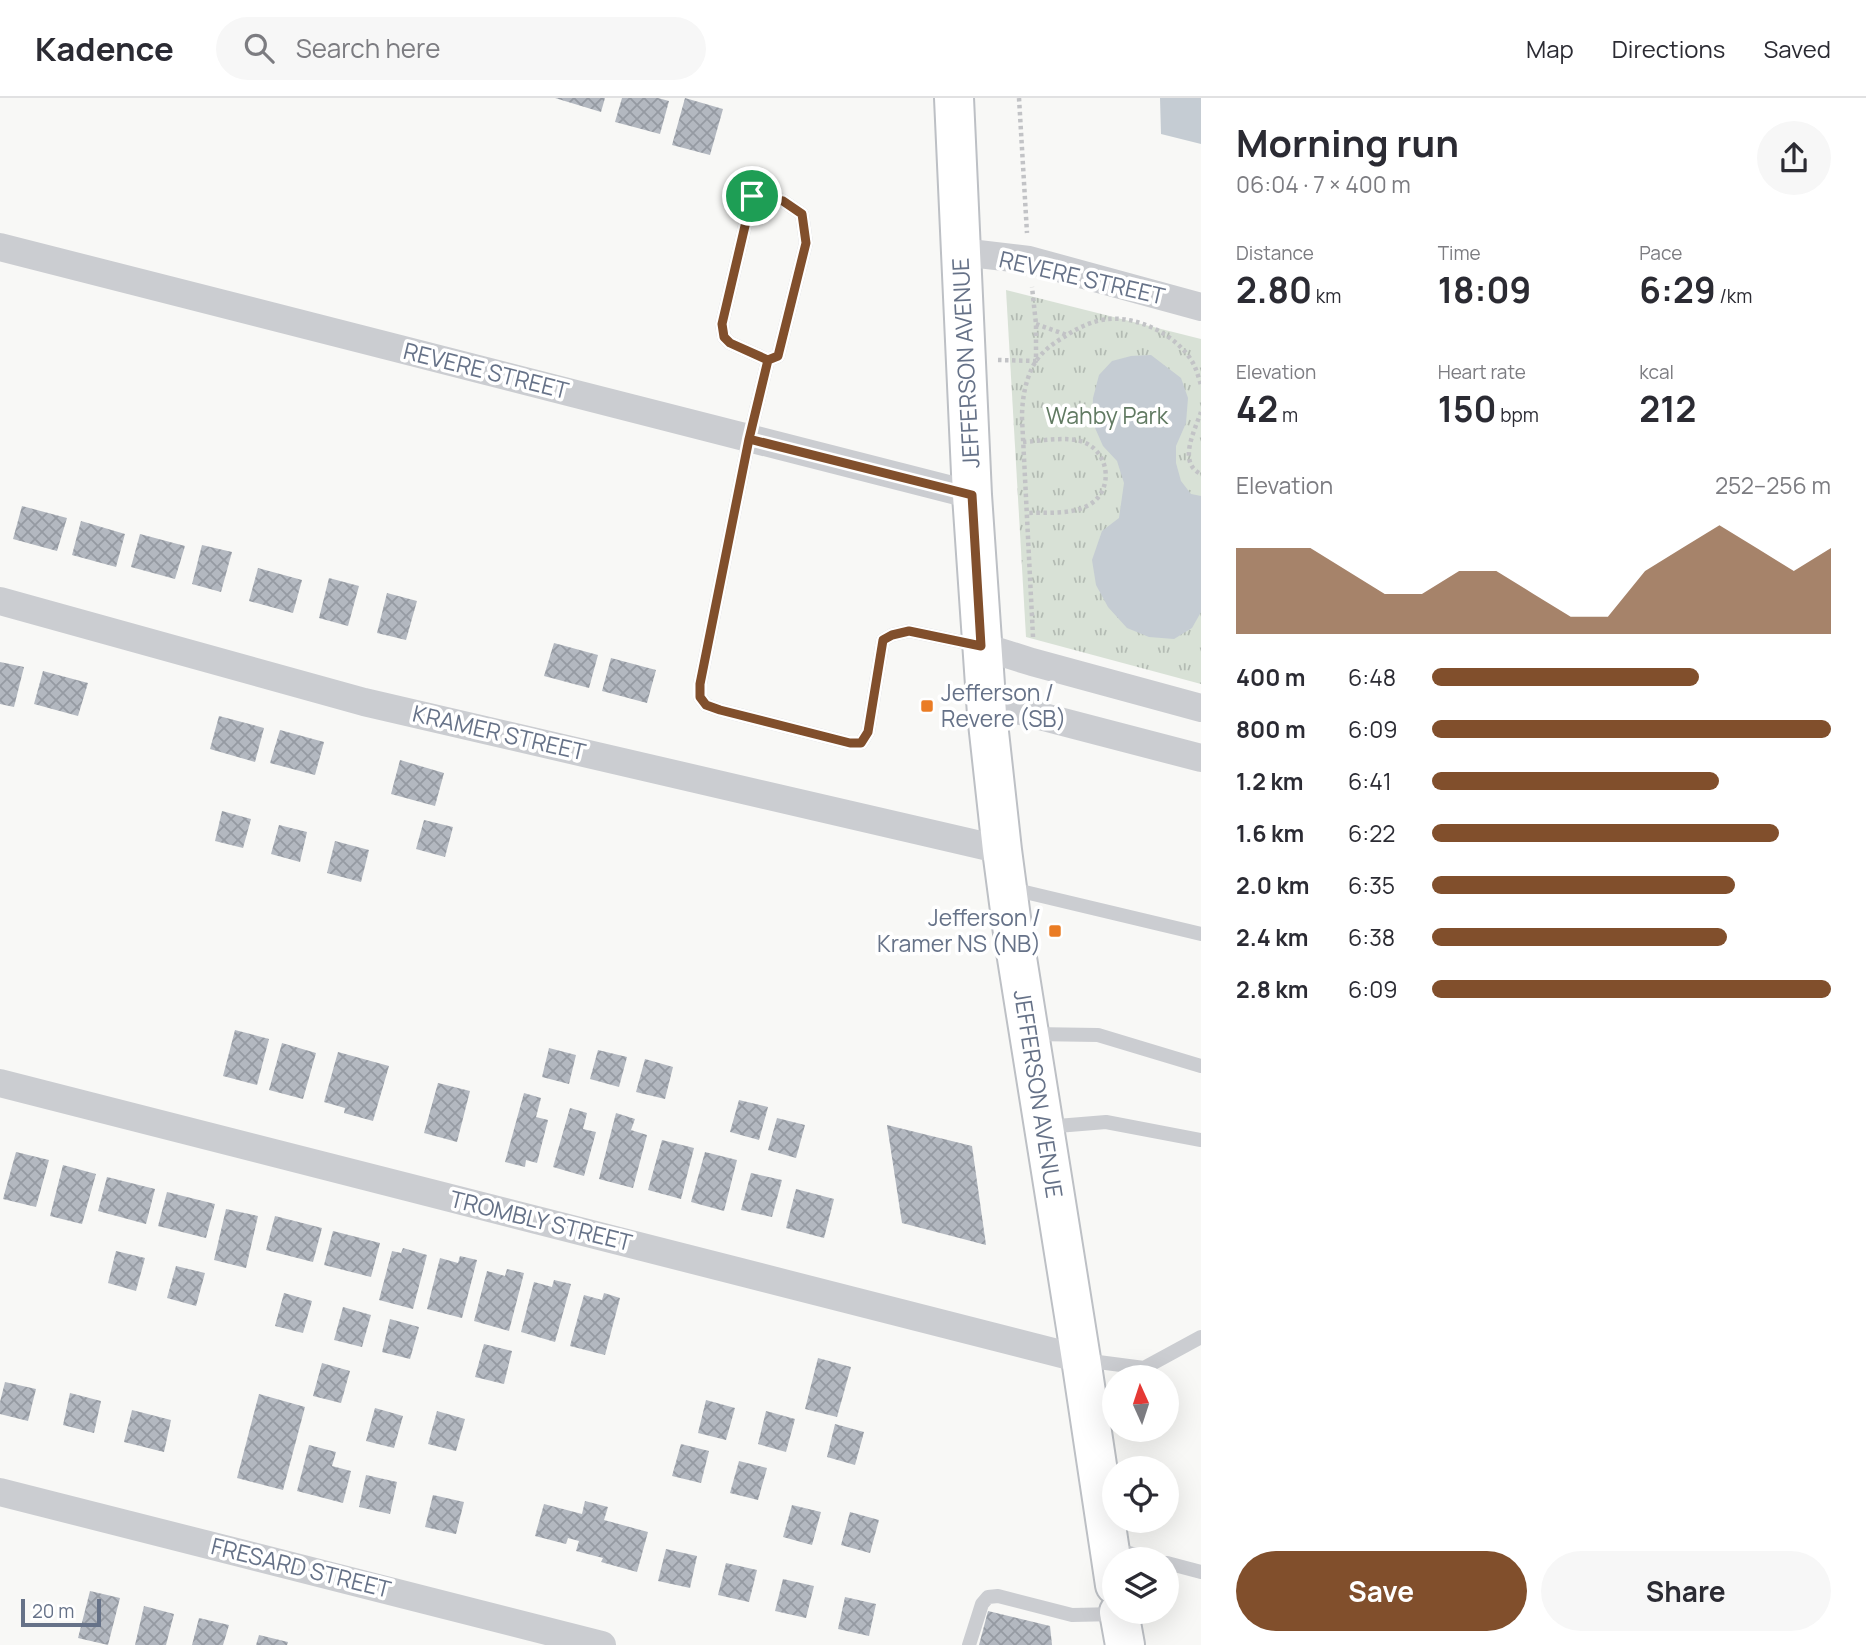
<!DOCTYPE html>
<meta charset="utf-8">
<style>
body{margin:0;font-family:Manrope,sans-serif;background:#f7f7f7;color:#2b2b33;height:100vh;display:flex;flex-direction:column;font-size:26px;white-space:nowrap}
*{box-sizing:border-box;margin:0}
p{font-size:23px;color:#7c7c81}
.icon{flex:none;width:38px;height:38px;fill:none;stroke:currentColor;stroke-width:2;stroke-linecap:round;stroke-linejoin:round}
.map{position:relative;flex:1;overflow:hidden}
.panel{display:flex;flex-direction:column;background:#fff;width:665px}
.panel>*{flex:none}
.needle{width:46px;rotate:357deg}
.tools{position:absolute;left:1102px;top:1267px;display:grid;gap:14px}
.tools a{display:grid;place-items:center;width:77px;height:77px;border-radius:50%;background:#fff;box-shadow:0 7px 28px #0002;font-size:35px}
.scale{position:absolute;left:21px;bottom:18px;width:80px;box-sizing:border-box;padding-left:7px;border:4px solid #667288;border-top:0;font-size:19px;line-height:24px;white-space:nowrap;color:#667288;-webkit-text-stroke:5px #fff;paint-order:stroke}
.pin{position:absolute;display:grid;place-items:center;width:60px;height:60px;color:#fff;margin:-30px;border:4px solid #fff;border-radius:50%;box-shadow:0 2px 7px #0007}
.round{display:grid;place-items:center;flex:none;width:74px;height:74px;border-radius:37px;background:#f7f7f7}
.head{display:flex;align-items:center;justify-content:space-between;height:119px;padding:0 35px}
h1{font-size:38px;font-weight:700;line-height:52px}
.figures{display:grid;grid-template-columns:repeat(3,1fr);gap:10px;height:119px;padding:7px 35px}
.figures div{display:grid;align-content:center}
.figures b{font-size:35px;font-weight:700}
.figures small{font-size:19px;font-weight:400}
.figures p{font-size:19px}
.chart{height:196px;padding:14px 35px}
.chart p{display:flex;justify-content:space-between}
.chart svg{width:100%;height:126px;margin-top:7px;fill:#814f2c;opacity:.7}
.action{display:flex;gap:14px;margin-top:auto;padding:14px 35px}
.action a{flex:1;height:80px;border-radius:42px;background:#814f2c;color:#fff;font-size:28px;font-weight:700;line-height:80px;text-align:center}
.action a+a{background:#f7f7f7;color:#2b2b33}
ul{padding:0 35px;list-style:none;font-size:23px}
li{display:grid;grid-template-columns:112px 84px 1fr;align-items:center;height:52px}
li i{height:18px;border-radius:9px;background:#814f2c}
header{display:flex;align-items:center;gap:42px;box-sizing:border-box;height:98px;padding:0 35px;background:#fff;border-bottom:2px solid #e1e1e2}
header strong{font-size:33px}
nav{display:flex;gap:38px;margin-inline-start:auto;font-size:24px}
.search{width:490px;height:63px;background:#f7f7f7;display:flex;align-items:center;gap:18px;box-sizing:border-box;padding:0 24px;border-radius:38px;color:#7c7c81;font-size:26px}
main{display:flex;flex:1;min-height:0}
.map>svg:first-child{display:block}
.park{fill:url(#park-tufts)}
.water{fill:#c5ccd3}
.building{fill:url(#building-cross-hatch)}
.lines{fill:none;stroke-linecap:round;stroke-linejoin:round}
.secondary-casing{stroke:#bdc0c5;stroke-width:42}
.path{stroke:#c2c3c6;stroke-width:4.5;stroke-dasharray:3.5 3.5;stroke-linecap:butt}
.lane{stroke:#cbcdd1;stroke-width:14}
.street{stroke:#cbcdd1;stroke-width:28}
.secondary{stroke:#fff;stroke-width:38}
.route-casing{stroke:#fff;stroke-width:14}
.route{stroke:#814f2c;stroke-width:9}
.poi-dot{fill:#ea7c24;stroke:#fff;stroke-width:2.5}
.labels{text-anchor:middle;stroke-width:7;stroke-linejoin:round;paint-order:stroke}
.street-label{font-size:23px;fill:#667288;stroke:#fff}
.park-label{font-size:23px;fill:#617a62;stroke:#fff}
.poi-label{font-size:23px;fill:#667288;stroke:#fff;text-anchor:start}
</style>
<header>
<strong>Kadence</strong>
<div class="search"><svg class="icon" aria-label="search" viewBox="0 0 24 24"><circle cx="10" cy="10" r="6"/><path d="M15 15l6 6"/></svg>Search here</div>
<nav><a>Map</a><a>Directions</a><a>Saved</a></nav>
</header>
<main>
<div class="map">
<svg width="1201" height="1547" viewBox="0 0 1201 1547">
<defs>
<pattern id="park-tufts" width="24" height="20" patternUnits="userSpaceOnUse" patternTransform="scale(1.75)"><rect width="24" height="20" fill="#d8e1d6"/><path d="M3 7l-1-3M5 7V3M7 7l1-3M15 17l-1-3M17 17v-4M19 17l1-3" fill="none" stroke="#b3bbb3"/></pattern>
<pattern id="building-cross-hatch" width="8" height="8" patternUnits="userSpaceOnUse" patternTransform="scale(1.75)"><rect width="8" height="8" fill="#b3b8c0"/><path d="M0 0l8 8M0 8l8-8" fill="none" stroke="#959aa2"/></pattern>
</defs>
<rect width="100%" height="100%" fill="#f8f8f6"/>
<path class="park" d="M1006,192L1201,241V586L1026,539Z"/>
<path class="water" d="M1160,0H1201V46L1161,36Z
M1151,257L1181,280L1188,300L1186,325L1176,348V365L1181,383L1191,396L1201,398V514L1192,530L1174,541L1149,539L1127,530L1108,509L1096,487L1092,462L1102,433L1119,420L1124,385L1117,363L1103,348L1092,323L1093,300L1099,277L1112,263L1131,258Z"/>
<path class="building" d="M555,0H605L601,14Z
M622,0H658L669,3L660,36L615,24Z
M685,0L723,11L710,57L672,47Z
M22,408L67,420L57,453L13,441Z
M81,423L125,436L116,469L72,457Z
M140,436L185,448L175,481L131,469Z
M202,447L232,454L221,494L192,486Z
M258,470L302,482L293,515L249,503Z
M329,480L359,488L348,528L319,520Z
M387,495L417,503L406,542L377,535Z
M554,545L598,557L589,590L544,578Z
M611,560L656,572L647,605L602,593Z
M0,564L24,569L14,609L0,606Z
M43,573L88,585L78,618L34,606Z
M219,618L264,630L255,664L210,651Z
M280,632L324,644L315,677L270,665Z
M400,662L444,675L435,708L391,696Z
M222,713L251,721L243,750L215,743Z
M424,722L453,729L445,759L416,751Z
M279,727L307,734L300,764L271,756Z
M335,743L369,752L361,784L327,775Z
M235,932L269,941L257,987L223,978Z
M282,945L316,955L303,1001L269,992Z
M549,950L576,957L569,986L542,979Z
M598,952L627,959L619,989L590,981Z
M338,954L389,968L373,1023L344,1015L345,1010L324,1004Z
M645,961L673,969L665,1001L636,994Z
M438,985L470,993L457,1044L424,1035Z
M524,995L541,1000L536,1019L548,1022L537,1065L526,1062L525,1069L505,1064Z
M739,1002L768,1009L759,1042L730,1034Z
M570,1010L587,1015L583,1031L596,1034L584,1078L553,1069Z
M616,1015L635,1021L631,1032L647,1037L633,1090L599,1081Z
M777,1020L805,1027L796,1060L768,1052Z
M887,1027L972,1048L986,1147L902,1125Z
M662,1042L694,1050L681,1101L648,1092Z
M16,1054L49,1062L36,1109L3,1101Z
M705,1054L737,1062L724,1113L691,1104Z
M63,1067L96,1076L82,1126L50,1118Z
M751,1075L782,1082L772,1119L741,1112Z
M107,1079L155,1091L146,1126L98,1113Z
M796,1091L834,1101L824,1140L786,1130Z
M167,1094L215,1106L206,1140L158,1128Z
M226,1111L258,1118L246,1170L214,1162Z
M275,1118L322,1130L313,1164L266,1152Z
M333,1133L380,1145L371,1179L324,1167Z
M403,1150L427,1157L413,1211L379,1202L392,1153L401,1155Z
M116,1153L145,1160L136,1193L108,1185Z
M460,1158L477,1162L462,1220L427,1211L440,1160L458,1165Z
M176,1168L205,1175L196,1208L167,1200Z
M507,1171L524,1175L509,1233L474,1223L487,1173L505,1178Z
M554,1182L571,1186L555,1244L521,1234L534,1184L552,1189Z
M284,1195L312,1203L303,1235L275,1228Z
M604,1195L620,1200L605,1257L570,1248L584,1197L602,1202Z
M343,1209L371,1217L362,1249L334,1242Z
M390,1221L419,1229L410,1261L382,1254Z
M484,1246L512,1253L504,1286L475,1279Z
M818,1260L851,1269L837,1319L805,1311Z
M322,1265L350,1273L341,1305L313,1298Z
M5,1284L36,1291L28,1323L0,1316V1304Z
M70,1295L101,1303L94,1335L63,1327Z
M259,1296L305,1309L283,1392L237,1380Z
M706,1302L735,1310L726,1342L698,1335Z
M375,1310L403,1318L394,1350L366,1343Z
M132,1312L171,1322L164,1354L124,1344Z
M437,1313L465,1321L456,1353L428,1346Z
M766,1313L795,1321L786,1354L758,1346Z
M835,1326L864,1334L855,1367L827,1359Z
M681,1346L709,1353L701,1385L672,1378Z
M309,1347L336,1354L332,1368L351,1373L343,1405L297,1393Z
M739,1363L767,1370L758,1402L730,1395Z
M366,1377L397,1384L390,1416L359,1409Z
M433,1397L464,1404L456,1436L425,1429Z
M585,1403L608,1409L604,1422L648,1434L637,1474L601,1464L603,1460L576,1453L579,1443L568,1440L566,1446L535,1438L544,1406L582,1416Z
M792,1407L821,1414L812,1447L783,1439Z
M850,1414L879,1422L870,1455L841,1447Z
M666,1451L697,1458L690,1490L658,1483Z
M726,1465L757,1472L749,1504L718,1497Z
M783,1481L814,1488L806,1520L775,1513Z
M90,1493L120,1500L108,1547L78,1540Z
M845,1499L876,1506L869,1538L838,1531Z
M144,1508L174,1516L166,1547H135Z
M988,1513L1050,1528L1052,1547H979Z
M199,1520L229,1527L223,1547H192Z
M259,1537L288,1544L287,1547H256Z"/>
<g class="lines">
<g class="secondary-casing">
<path id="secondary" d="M954,0L972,397L987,616L1002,752L1013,835L1081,1261L1115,1487
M1119,1514L1125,1547"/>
</g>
<path class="path" d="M1019,0L1027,135
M1036,226L1067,237
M998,262L1036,263V226L1032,189
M1201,314C1195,332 1177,365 1201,376
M1023,344C1040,343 1068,338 1083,344C1111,354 1114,395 1087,408C1070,417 1045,414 1027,415
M1033,539L1022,320C1022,302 1025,284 1033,268C1040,255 1052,246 1064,239C1077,230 1092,223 1108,221C1140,218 1180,239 1194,267C1197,273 1199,281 1201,287"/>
<path class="lane" d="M768,262L730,245L724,239L722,226L752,98L783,103L802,116L806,145L778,258L768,262L749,341L700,586V599L706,607L720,612L850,645H861L868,634L883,542L892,537L909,533L981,548
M1008,790L1201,836
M1032,936L1098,937L1201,968
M1045,1029L1106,1024L1201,1042
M1083,1262L1144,1270L1201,1239
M1113,1451L1153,1461
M1167,1465L1201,1474
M969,1547L982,1506L988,1499L998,1498L1072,1517L1117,1516"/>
<path class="street" d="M0,149L972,397
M961,154L1029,162L1201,209
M0,503L364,604L1002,752
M981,548L1032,564L1201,610
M986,604L1201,660
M0,985L1081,1261
M0,1394L602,1547"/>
<use href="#secondary" class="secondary"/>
</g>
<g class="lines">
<g class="route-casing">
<path id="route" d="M752,98L722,226L724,239L730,245L768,262L749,341L972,397L981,548L909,533L892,537L883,542L868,634L861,645H850L720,612L706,607L700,599V586L749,341L768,262L778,258L806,145L802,116L783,103L752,98"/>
</g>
<use href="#route" class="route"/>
</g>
<g class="poi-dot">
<rect x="920" y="601" width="14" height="14" rx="3.5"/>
<rect x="1048" y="826" width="14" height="14" rx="3.5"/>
</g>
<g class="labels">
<g class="street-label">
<text transform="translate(1082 180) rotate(13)" y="8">REVERE STREET</text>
<text transform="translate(966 265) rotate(-93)" y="8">JEFFERSON AVENUE</text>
<text transform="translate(486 273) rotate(14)" y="8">REVERE STREET</text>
<text transform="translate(499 635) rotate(13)" y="8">KRAMER STREET</text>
<text transform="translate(1038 996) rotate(81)" y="8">JEFFERSON AVENUE</text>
<text transform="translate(541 1123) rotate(14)" y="8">TROMBLY STREET</text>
<text transform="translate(301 1470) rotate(14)" y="8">FRESARD STREET</text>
</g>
<g class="park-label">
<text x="1107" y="326">Wahby Park</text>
</g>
<g class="poi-label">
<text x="941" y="603">Jefferson /<tspan x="941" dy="26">Revere (SB)</tspan></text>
<text x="1041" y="828" text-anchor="end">Jefferson /<tspan x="1041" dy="26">Kramer NS (NB)</tspan></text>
</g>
</g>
</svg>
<div class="tools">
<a><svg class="needle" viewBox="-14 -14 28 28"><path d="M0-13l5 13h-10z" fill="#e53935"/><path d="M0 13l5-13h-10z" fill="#7c7c81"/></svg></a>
<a><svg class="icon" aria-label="locate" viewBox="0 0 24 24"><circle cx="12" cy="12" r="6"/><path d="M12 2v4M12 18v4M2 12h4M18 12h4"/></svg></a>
<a><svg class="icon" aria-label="layers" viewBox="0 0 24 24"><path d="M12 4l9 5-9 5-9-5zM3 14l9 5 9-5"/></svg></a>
</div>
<div class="scale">20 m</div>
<div class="pin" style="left:752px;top:98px;background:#1e9e55"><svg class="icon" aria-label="arrive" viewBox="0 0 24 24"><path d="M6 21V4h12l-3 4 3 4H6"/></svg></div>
</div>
<section class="panel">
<div class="head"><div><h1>Morning run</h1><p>06:04 · 7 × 400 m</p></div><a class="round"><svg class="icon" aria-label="share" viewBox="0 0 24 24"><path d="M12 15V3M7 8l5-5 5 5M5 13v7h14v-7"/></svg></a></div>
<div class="figures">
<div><p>Distance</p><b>2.80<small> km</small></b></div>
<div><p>Time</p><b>18:09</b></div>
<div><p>Pace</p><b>6:29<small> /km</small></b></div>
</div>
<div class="figures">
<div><p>Elevation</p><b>42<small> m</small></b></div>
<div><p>Heart rate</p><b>150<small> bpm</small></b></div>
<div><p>kcal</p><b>212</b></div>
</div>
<div class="chart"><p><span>Elevation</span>252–256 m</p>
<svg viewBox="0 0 160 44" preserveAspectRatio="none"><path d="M0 44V14L10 14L20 14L30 22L40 30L50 30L60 22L70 22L80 30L90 38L100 38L110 22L120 14L130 6L140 14L150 22L160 14V44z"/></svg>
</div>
<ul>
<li><b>400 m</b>6:48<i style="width:67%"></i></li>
<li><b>800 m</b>6:09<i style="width:100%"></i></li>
<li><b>1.2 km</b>6:41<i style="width:72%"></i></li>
<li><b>1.6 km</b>6:22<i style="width:87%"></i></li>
<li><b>2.0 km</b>6:35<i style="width:76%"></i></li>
<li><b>2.4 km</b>6:38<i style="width:74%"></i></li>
<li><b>2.8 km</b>6:09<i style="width:100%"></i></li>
</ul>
<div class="action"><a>Save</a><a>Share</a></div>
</section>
</main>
